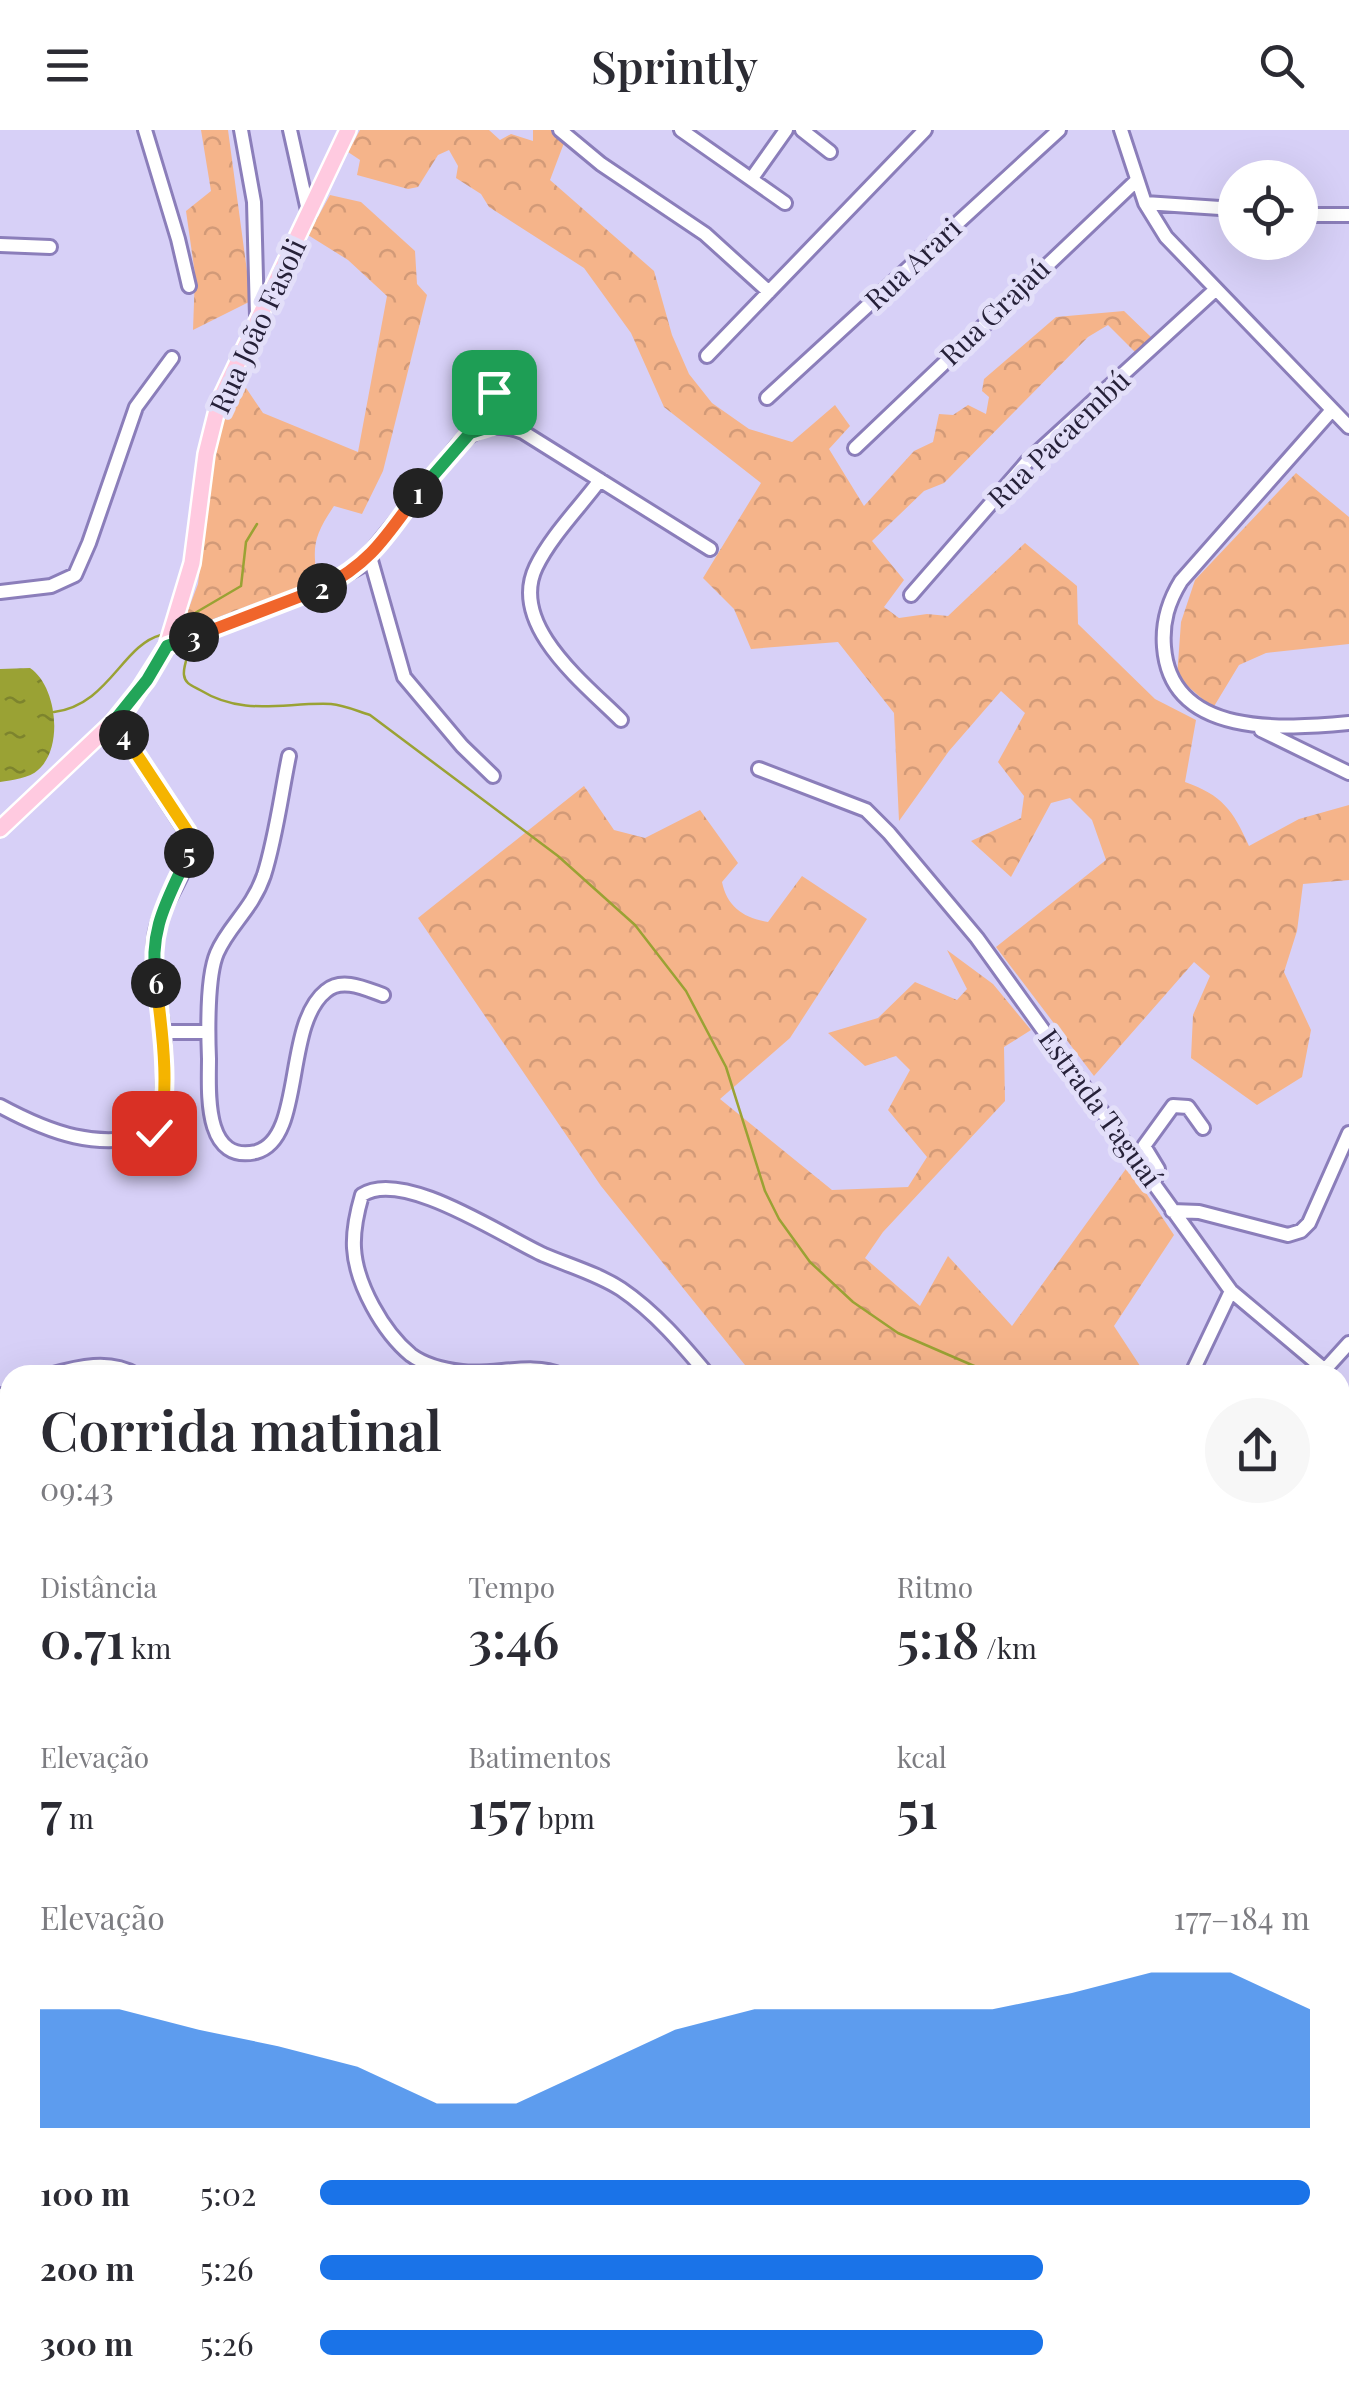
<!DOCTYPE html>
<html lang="pt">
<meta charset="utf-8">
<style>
body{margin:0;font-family:"Playfair Display",serif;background:#f7f7f7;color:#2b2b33;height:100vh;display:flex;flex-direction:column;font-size:38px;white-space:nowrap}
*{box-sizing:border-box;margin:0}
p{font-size:32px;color:#7c7c81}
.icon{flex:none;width:55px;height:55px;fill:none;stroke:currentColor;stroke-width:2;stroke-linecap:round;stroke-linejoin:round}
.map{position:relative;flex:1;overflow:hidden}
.details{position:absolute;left:0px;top:1235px;width:1350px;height:1038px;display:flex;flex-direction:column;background:#fff;border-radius:30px 30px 0 0;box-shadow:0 10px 40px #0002}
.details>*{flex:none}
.tools{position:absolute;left:1218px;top:30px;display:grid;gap:20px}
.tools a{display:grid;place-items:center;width:100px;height:100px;border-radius:50%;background:#fff;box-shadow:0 10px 40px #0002;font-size:50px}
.pin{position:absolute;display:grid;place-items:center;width:85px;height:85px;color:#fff;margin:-42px;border-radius:20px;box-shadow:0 5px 15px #0006}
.km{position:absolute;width:50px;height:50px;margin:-25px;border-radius:50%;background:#222;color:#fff;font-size:28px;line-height:50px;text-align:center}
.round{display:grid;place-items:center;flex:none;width:105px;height:105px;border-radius:52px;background:#f7f7f7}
.head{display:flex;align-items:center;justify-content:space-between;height:170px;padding:0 40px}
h1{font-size:55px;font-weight:600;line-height:75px}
.figures{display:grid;grid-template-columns:repeat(3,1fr);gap:15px;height:170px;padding:10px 40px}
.figures div{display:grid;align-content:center}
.figures b{font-size:50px;font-weight:600}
.figures small{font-size:28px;font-weight:400}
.figures p{font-size:28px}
.chart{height:280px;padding:20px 40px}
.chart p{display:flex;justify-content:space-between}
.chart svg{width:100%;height:180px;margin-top:10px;fill:#1a73e8;opacity:.7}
ul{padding:0 40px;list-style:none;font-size:32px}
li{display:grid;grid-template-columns:160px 120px 1fr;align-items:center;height:75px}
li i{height:25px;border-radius:12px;background:#1a73e8}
header{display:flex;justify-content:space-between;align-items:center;height:130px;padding:0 40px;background:#fff;font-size:45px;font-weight:600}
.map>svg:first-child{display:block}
.forest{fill:url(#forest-crowns)}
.water{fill:url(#water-ripples)}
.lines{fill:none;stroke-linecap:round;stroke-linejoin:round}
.stream{stroke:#9aa234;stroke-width:2.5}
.minor-casing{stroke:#8b7eba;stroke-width:18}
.major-casing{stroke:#fff;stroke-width:20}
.minor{stroke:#fff;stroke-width:12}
.major{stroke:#ffcae0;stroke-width:15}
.split-1-casing{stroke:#fff;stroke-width:20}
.split-2-casing{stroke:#fff;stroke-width:20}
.split-3-casing{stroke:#fff;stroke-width:20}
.split-4-casing{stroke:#fff;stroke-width:20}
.split-5-casing{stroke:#fff;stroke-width:20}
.split-6-casing{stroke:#fff;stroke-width:20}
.split-7-casing{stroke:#fff;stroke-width:20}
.split-1{stroke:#22a559;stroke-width:12}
.split-2{stroke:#f0652b;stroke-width:12}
.split-3{stroke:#f0652b;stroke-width:12}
.split-4{stroke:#22a559;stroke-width:12}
.split-5{stroke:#f5b400;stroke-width:12}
.split-6{stroke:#22a559;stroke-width:12}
.split-7{stroke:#f5b400;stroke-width:12}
.labels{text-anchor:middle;stroke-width:10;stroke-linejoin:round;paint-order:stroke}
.street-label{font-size:28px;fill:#262139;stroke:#e3dff9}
</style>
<header><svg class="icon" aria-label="menu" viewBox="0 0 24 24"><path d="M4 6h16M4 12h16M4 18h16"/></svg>Sprintly<svg class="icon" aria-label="search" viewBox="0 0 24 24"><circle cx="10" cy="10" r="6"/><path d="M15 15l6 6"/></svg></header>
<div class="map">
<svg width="1349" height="2271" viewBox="0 0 1349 2271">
<defs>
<pattern id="forest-crowns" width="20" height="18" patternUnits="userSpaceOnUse" patternTransform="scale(2.5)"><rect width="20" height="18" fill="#f5b48a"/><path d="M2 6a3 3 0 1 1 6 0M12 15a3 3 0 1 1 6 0" fill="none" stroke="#d29a78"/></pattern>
<pattern id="water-ripples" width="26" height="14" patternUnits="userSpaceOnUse" patternTransform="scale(2.5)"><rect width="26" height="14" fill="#9aa234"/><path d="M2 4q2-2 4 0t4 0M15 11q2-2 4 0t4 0" fill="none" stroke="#7d842d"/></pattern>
</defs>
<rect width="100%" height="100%" fill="#d7d0f7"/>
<path class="forest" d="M201,0H228L251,171L193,200L195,144L186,81L211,61Z
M360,0H489L500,10L511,4L533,11V0H553L564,13L550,50L654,141L672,205L689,244L712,273L749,299L792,312L835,275L850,296L829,319L864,376L914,321L933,312L939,284L953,285L968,275L986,284L989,267L982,261L984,249L1056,187L1124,181L1151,207L1135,222L1108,195L1088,207L944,353L924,361L872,411L904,450L884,477L899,488L927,484L948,486L1025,413L1077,456L1078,494L1155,569L1196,590L1185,652C1222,665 1233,680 1249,716L1299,689L1349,675V750L1303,754L1297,801L1284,842L1311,900L1302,947L1257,975L1191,928L1193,885L1210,846L1194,832L1094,946L996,817L1106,730L1092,690L1070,668L1051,673L1011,747L971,711L1021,688L1024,666L998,632L1025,583L1001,561L949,621L899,691L894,583L838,512L751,519L734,479L703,448L761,353L664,277L631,203L584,138L489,77L481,64L456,48L458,36L449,20L438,25L418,57L408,59L357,45L360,30L348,22Z
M330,65L361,72L415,121L417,154L427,165L383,341L362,384L334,376C313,407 312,417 318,453L250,475L178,507L198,454L216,310L240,249L263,283L358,322L387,166L348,130L308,105Z
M1296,343L1349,387V514L1266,523L1239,535L1213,578L1177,547L1181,492L1195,450Z
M584,656L614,700L645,708L700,680L738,733L722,752C727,777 744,788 768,792L802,746L867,789L790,908L720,969L832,1060L908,1057L927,1027L888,980L910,940L896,926L865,936L828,903L878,888L915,852L957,870L967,859L947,820L993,854L1031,900L1004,917L1005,971L883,1102L865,1128L920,1176L948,1126L1012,1196L1128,1036L1174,1105L1114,1196L1146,1245H753L601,1056L418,788Z"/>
<path class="water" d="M30,538C57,556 64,618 38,640C30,648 12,650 0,652V539Z"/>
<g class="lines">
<path class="stream" d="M186,503L195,483L241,456L246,412L257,394
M189,521C187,528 183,538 184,545C185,554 193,556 200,560C244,587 284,572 331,574C344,575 357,581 370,585L558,726L635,795L686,861L726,937L765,1061L779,1089L810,1132L853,1172L898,1203L995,1245
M54,582C109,575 122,515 161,505"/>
<g class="minor-casing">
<path id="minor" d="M145,0L178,109L189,156
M241,0L254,72L257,186
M290,0L309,85
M560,0L601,34L705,104L769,162
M681,0L785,73
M802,0L830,22
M1121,0L1145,73L1166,107L1349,297
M752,48L786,0
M1145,73L1235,79
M1300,85H1349
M0,115L50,117
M707,226L925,0
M767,268L1059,0
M1332,280L1181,451C1168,472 1162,492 1164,517C1171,608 1284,599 1349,593
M493,296L494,262
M855,318L1137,50
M600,350C580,377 551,406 536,437C508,495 585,554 621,590
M370,427L404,547L462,616L493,646
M0,462L51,456L75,445L89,413L136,277L172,228
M911,465L1027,332L1215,160
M167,516L324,457L359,437L458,315C478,296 497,292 523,302L710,419
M1261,600L1349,643
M289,626C281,665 276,707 264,745C252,780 229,795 217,823C207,846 208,904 209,929C209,960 203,1034 256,1022C305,1009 283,895 326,861C342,847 366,859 383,865
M759,639L866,680L889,703L977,808L1231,1161L1325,1240
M163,902H208
M0,976C50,1003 98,1021 154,1003L161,992C163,962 166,930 163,900C159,869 151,839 155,808C159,772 193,742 190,707L114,591
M1154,1054L1158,1039L1144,1016L1173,976L1188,977L1203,998
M1172,1081L1199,1082L1288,1105L1301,1101L1309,1093L1349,1003
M50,1245C78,1237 110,1229 136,1245
M561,1245C532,1232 494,1246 462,1242C444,1240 426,1236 411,1225C383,1202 356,1154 354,1118C353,1100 357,1082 362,1065C403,1038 504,1107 544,1125C570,1136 598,1144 621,1159C655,1182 682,1214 708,1245
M1191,1245L1231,1161
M1320,1245L1349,1213
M0,1265L10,1275
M1340,1348L1349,1347
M1340,1571L1349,1582
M0,1747L9,1731
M0,1775L10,1813
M1340,1794L1349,1810
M1340,1964L1349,1961
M0,1978L10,1983
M0,2028L10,2032
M1340,2165L1349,2162
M0,2172L10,2173
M765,2262L766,2271
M90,2271L91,2262
M250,2271L251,2262
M349,2271L365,2262
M838,2271L852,2262"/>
</g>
<g class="major-casing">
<path id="major" d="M0,699L127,579L167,516L192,433L206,324L219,272L348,0
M0,1588L10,1604
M548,2262L556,2271"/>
</g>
<use href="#minor" class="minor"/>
<use href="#major" class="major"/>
</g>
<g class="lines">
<g class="split-1-casing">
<path id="split-1" d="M418,363L470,303L493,296L494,262"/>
</g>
<g class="split-2-casing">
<path id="split-2" d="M322,458C372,432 386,406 418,363"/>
</g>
<g class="split-3-casing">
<path id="split-3" d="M194,507L322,458"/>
</g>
<g class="split-4-casing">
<path id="split-4" d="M124,605L114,591L147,550L167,516L194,507"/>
</g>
<g class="split-5-casing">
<path id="split-5" d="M124,605L188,702L189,723"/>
</g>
<g class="split-6-casing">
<path id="split-6" d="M156,853C148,799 168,769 189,723"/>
</g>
<g class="split-7-casing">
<path id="split-7" d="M154,1003C174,977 160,885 156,853"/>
</g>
<use href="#split-1" class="split-1"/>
<use href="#split-2" class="split-2"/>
<use href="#split-3" class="split-3"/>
<use href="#split-4" class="split-4"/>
<use href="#split-5" class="split-5"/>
<use href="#split-6" class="split-6"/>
<use href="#split-7" class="split-7"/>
</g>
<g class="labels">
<g class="street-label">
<text transform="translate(913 134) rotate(-43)" y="10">Rua Arari</text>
<text transform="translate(995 182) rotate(-44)" y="10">Rua Grajaú</text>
<text transform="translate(258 196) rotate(-65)" y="10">Rua João Fasoli</text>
<text transform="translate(1059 309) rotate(-44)" y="10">Rua Pacaembú</text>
<text transform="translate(1100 978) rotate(54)" y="10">Estrada Taguaí</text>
</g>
</g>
</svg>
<div class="tools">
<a><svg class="icon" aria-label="locate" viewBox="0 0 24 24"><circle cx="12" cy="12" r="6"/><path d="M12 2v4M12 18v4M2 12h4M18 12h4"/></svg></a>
</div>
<div class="pin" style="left:494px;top:262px;background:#1e9e55"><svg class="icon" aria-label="arrive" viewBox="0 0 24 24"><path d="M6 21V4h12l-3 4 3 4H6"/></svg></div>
<div class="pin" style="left:154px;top:1003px;background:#d93025"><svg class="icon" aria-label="check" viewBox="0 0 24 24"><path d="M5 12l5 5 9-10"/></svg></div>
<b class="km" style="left:418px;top:363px">1</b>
<b class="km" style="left:322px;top:458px">2</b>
<b class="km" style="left:194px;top:507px">3</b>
<b class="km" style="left:124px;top:605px">4</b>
<b class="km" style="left:189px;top:723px">5</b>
<b class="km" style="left:156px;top:853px">6</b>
<section class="details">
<div class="head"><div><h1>Corrida matinal</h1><p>09:43</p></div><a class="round"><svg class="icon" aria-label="share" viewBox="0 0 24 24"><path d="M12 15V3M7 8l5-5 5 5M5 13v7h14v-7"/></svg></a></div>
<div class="figures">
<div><p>Distância</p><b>0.71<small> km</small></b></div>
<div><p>Tempo</p><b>3:46</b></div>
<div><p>Ritmo</p><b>5:18<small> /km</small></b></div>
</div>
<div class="figures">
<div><p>Elevação</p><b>7<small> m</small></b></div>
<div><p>Batimentos</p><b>157<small> bpm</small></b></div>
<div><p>kcal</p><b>51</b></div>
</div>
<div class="chart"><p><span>Elevação</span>177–184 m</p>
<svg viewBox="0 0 160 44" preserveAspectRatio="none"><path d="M0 44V15L10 15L20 20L30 24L40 29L50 38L60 38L70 29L80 20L90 15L100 15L110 15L120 15L130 11L140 6L150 6L160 15V44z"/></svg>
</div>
<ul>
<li><b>100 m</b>5:02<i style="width:100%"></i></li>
<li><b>200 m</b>5:26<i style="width:73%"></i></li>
<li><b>300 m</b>5:26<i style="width:73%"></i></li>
</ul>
</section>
</div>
